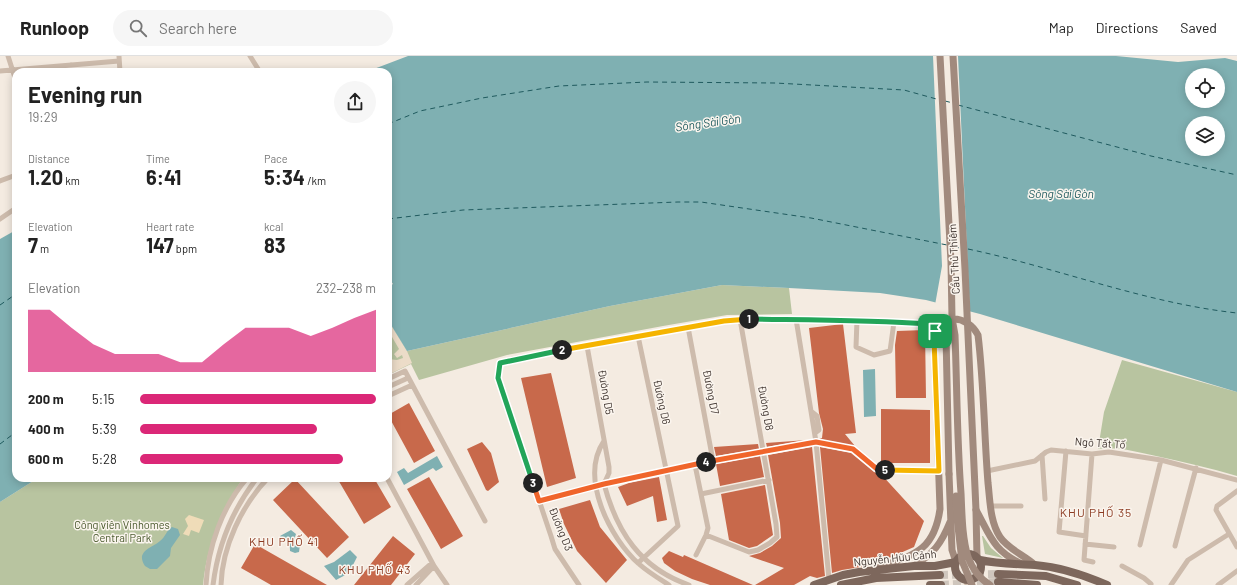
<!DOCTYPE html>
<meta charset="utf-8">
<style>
body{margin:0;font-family:Barlow,sans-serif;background:#f6f6f6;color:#222;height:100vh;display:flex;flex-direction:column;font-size:15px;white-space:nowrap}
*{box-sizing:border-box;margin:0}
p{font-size:13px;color:#767676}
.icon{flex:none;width:22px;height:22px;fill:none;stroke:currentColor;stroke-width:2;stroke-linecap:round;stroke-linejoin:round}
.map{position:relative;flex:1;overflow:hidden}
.details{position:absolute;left:12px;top:12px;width:380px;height:414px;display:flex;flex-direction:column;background:#fff;border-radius:12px;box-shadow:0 2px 10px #0003}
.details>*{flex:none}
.fabs{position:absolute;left:1185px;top:12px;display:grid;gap:8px}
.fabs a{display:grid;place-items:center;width:40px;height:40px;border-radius:50%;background:#fff;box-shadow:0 2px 10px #0003;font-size:20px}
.pin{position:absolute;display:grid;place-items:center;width:34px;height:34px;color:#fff;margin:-17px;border-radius:8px;box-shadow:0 2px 6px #0006}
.km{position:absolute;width:20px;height:20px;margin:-10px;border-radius:50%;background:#222;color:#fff;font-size:11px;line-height:20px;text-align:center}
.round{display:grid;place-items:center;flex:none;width:42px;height:42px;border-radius:21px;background:#f6f6f6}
.summary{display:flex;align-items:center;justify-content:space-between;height:68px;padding:0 16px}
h1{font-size:22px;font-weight:700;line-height:30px}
.metrics{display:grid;grid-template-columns:repeat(3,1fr);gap:6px;height:68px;padding:4px 16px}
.metrics div{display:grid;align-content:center}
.metrics b{font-size:20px;font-weight:700}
.metrics small{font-size:11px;font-weight:400}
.metrics p{font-size:11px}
.chart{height:112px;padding:8px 16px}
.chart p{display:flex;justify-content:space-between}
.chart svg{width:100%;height:72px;margin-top:4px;fill:#db2777;opacity:.7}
ul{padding:0 16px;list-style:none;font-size:13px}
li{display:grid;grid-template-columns:64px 48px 1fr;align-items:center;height:30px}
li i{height:10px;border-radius:5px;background:#db2777}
header{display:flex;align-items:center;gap:24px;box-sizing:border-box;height:56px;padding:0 20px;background:#fff;border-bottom:1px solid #e0e0e0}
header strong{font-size:19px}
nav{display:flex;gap:22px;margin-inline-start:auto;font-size:14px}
.search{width:280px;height:36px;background:#f6f6f6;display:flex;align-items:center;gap:10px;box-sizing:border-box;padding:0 14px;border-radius:22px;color:#767676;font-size:15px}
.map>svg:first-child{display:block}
.green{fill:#b8c4a0}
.sand{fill:#efdcb8}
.plaza{fill:#ecdcc8}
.water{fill:#7fb0b2;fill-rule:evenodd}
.pier{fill:#f4ebe1}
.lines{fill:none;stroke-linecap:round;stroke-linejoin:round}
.ferry{stroke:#1f5a5e;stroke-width:1;stroke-dasharray:5 4;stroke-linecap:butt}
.building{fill:#c8694b}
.primary-tunnel{stroke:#cfc6bd;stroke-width:8;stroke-dasharray:8 4;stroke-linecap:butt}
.street{stroke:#cdbbac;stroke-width:5}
.secondary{stroke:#a18a7d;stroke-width:7}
.primary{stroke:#7d675c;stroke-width:8}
.secondary-bridge{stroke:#a18a7d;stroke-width:7}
.split-1-casing{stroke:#fff;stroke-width:8}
.split-2-casing{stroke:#fff;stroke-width:8}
.split-3-casing{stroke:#fff;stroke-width:8}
.split-4-casing{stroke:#fff;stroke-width:8}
.split-5-casing{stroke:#fff;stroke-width:8}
.split-6-casing{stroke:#fff;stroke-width:8}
.split-1{stroke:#22a559;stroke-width:5}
.split-2{stroke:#f5b400;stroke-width:5}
.split-3{stroke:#22a559;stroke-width:5}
.split-4{stroke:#f0652b;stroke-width:5}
.split-5{stroke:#f0652b;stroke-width:5}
.split-6{stroke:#f5b400;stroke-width:5}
.labels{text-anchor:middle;stroke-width:3;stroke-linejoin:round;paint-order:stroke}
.street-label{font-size:11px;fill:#3b302b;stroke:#fbf5ee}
.park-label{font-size:11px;fill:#4a5a2e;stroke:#fbf5ee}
.water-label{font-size:12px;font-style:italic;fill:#1f5a5e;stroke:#fbf5ee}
.neighbourhood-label{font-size:12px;letter-spacing:1px;fill:#8c3b22;stroke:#fbf5ee}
</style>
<header>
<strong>Runloop</strong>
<div class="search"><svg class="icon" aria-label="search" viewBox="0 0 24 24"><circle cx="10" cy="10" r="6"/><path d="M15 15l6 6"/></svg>Search here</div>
<nav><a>Map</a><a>Directions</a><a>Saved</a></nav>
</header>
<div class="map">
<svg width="1237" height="529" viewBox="0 0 1237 529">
<rect width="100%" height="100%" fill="#f4ebe1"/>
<path class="green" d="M722,229L789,232L792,258L727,259L663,270L507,299L419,324L411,308L388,319V264L407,295L610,250Z
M1122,304L1237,336V420C1210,412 1183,406 1156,400C1138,396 1116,390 1098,393L1104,356Z
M38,422H243C221,455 207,489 203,529H0V446Z
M982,480H983L991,492L1003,502L985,498Z"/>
<path class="sand" d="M189,459L204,464L199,477L191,474L189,480L183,478L188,470L185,463Z"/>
<path class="plaza" d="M388,264L407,295L412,307L388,319V315L391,313L388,312V303L397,304L403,302L402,299L397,302L394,298L399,293L388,274Z"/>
<path class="water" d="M408,0H1116L1178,6L1225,2L1237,5V336L980,258L926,244L880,237L789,232L722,229L610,250L407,295L388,264V231L393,228L388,221V16H366ZM1192,19H1218V45H1192ZM1192,67H1218V93H1192Z
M16,174V422H38L0,446V183Z
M875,313L876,360L864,361L863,314Z
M437,400L443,411L436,415L433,412L404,429L397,416L404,412L408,417Z
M172,471L178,473L180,479L171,492L170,500L157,513H150L145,510C135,495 152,492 160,485C166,481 166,474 172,471Z
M291,474L296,478L294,484L300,489L299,496L295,497L290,495C290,487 289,485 281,483L280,480Z
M350,494L357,501L349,517L336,524L324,510L334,506Z"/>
<path class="pier" d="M933,0H958L970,258L935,249L942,210Z"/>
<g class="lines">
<path class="ferry" d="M945,45L953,47
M958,49L1151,100L1237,119
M388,68L420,55L482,42L559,30L647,26L775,27L904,34L940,44
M388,163L463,154L678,146H701L811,162L947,189
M954,191L961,192
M968,193C1058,212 1145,247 1237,257
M0,249L16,238
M0,388L16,376"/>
</g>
<path class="building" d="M843,268L856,377L845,378L855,390L819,383L822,382L823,373L819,357L809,272Z
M925,274L926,342H896L895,289L897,275Z
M551,317L576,422L547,431L521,322Z
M409,347L435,395L414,407L388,359Z
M881,353L930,354V407H881Z
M807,384L767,391L766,387Z
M482,386L491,397L499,426L488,435L486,434L467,393Z
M758,388L759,393L716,400L714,391Z
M812,391L825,520L817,522L810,520L794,529H755L784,512L749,500L760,497L772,490L781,482L780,467L768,399Z
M820,391L851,397L874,416L880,417L924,465L914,491L873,509L842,514L832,517Z
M760,400L764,421L720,430L716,408Z
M429,421L463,480L441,493L407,433Z
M659,421L667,464L657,466L653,440L627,450L618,431L629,427Z
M337,422H374L391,451L364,468Z
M295,423L349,481L327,502L273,444Z
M765,429L773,479L757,490L749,492L729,484L721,438Z
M590,444L600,471L627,504L606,527L577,495L564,468L559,453Z
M393,480L415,498L391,529H354Z
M255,488L327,529H271L241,512Z
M669,495L683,501L684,499L753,529H710L692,523L675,515L664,507L662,502Z"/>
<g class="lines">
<path class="primary-tunnel" d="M940,519L998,518
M941,529L998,526"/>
<path class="street" d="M8,0L16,25
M119,0L120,16
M250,0L260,16
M71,9V16
M0,15L119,5
M0,125L16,119
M0,163L16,152
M796,263L816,386L829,523
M857,264L856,291L874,299L890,295L894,266
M688,271L713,405
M638,280L678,470L638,507
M587,290L609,411V417L604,428C617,476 640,512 689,529
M388,323L405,315L485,465
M388,331L408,322
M388,340L412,329
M812,356L817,360L819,374L815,377
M604,385C579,422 610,482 639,508C648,516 658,522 669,529
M1066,395L1059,476L1086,480
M1092,398L1084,504L1093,506
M1042,399L1045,443
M695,409L708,472L706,479L696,499
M987,415L1035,405L1046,396L1051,394L1092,398L1109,396L1161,404L1237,424
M387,422L434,510L447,529
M1237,435L1217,450L1216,454L1237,491
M701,438L769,424
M539,445L604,428L713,405L816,386L853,393L877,413L939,415
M991,450H1021
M706,479L749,496L758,494L770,487L777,481L776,468L740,263
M1085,488L1114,491
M1140,489L1161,404
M1175,490L1196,412
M1122,510L1144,522L1151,528
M966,523L967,529
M206,529C208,491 222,451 247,422
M213,529C218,489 232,454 257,422
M221,529C222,491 242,449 268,422
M407,529L432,507
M416,529L434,510
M579,529L555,493L551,480L498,322L500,307L512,303L740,263L857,264L929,268L935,275
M1171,529L1188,504L1229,478
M1218,529L1237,515"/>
<path class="secondary" d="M940,0L951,206L952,262
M949,418L952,494L956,506
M976,454C990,479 993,495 1022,508
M976,456L977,501
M914,510C934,497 941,488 950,466
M877,512C913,499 934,496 940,453L934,283C938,256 967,258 978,279C984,328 984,378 988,427C990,444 990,466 1000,481C1008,493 1024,499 1035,509"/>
<path class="primary" d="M955 511a13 13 0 1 1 26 0a13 13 0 1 1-26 0Z
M980,504C998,508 1016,508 1035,509C1060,511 1084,519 1107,529
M998,518L1046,520L1077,529
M998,526L1037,529
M814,529L843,519L859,516L914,510H935L956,506
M841,529L876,522L940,519
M930,529H941"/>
<path class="secondary-bridge" d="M953,0L965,213L976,454
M952,262L955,279C957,332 957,385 961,437C962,458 962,481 968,501C972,512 980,523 990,529
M949,418L946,279L952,262
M956,440L957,462L962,505L972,529"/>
</g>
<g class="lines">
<g class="split-1-casing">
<path id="split-1" d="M749,263C809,264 869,264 929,268L935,275"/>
</g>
<g class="split-2-casing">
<path id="split-2" d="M562,294L724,265L749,263"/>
</g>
<g class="split-3-casing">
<path id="split-3" d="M533,427L498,322L500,307L562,294"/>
</g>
<g class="split-4-casing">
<path id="split-4" d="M533,427L539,445L604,428L706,406"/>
</g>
<g class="split-5-casing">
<path id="split-5" d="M706,406L816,386L853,393L877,413L885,414"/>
</g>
<g class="split-6-casing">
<path id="split-6" d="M885,414L939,415L934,283L935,275"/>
</g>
<use href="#split-1" class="split-1"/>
<use href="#split-2" class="split-2"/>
<use href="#split-3" class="split-3"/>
<use href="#split-4" class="split-4"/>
<use href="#split-5" class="split-5"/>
<use href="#split-6" class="split-6"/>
</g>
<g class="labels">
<g class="street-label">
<text transform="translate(954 203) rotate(-93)" y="4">Cầu Thủ Thiêm</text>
<text transform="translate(606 336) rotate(80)" y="4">Đường D5</text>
<text transform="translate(711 336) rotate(79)" y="4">Đường D7</text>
<text transform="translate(662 346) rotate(78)" y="4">Đường D6</text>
<text transform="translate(766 352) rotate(80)" y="4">Đường D8</text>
<text transform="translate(1100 387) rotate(4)" y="4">Ngô Tất Tố</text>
<text transform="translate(561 473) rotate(68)" y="4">Đường D3</text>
<text transform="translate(895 502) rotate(-6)" y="4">Nguyễn Hữu Cảnh</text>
</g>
<g class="park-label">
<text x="122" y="473">Công viên Vinhomes<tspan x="122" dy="13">Central Park</tspan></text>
</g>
<g class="water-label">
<text transform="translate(708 67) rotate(-8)" y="4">Sông Sài Gòn</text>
<text x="1061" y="142">Sông Sài Gòn</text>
</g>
<g class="neighbourhood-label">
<text x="1096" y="461">KHU PHỐ 35</text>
<text x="284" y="490">KHU PHỐ 41</text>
<text x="375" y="518">KHU PHỐ 43</text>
</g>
</g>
</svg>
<div class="fabs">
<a><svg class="icon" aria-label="locate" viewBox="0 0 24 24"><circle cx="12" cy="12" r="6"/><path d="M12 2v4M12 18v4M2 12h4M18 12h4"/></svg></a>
<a><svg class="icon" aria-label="layers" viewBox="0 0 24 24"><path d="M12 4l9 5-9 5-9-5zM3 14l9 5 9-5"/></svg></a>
</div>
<div class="pin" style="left:935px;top:275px;background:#1e9e55"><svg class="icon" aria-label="arrive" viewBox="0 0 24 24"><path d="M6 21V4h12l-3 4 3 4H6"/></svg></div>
<b class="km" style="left:749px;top:263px">1</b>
<b class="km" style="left:562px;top:294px">2</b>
<b class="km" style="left:533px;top:427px">3</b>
<b class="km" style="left:706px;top:406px">4</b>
<b class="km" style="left:885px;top:414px">5</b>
<section class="details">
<div class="summary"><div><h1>Evening run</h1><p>19:29</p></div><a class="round"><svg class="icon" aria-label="share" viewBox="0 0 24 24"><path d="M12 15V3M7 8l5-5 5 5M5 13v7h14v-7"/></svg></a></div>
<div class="metrics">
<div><p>Distance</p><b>1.20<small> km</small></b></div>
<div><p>Time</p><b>6:41</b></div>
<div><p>Pace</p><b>5:34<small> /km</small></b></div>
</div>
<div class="metrics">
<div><p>Elevation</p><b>7<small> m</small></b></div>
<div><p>Heart rate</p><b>147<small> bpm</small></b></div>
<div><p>kcal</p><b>83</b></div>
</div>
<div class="chart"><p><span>Elevation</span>232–238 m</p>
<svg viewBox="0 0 160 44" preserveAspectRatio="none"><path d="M0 44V6L10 6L20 17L30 27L40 33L50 33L60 33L70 38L80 38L90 27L100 17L110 17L120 17L130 22L140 17L150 11L160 6V44z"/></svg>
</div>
<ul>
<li><b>200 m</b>5:15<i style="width:100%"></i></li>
<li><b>400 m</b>5:39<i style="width:75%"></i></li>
<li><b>600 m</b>5:28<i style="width:86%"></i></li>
</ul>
</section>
</div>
